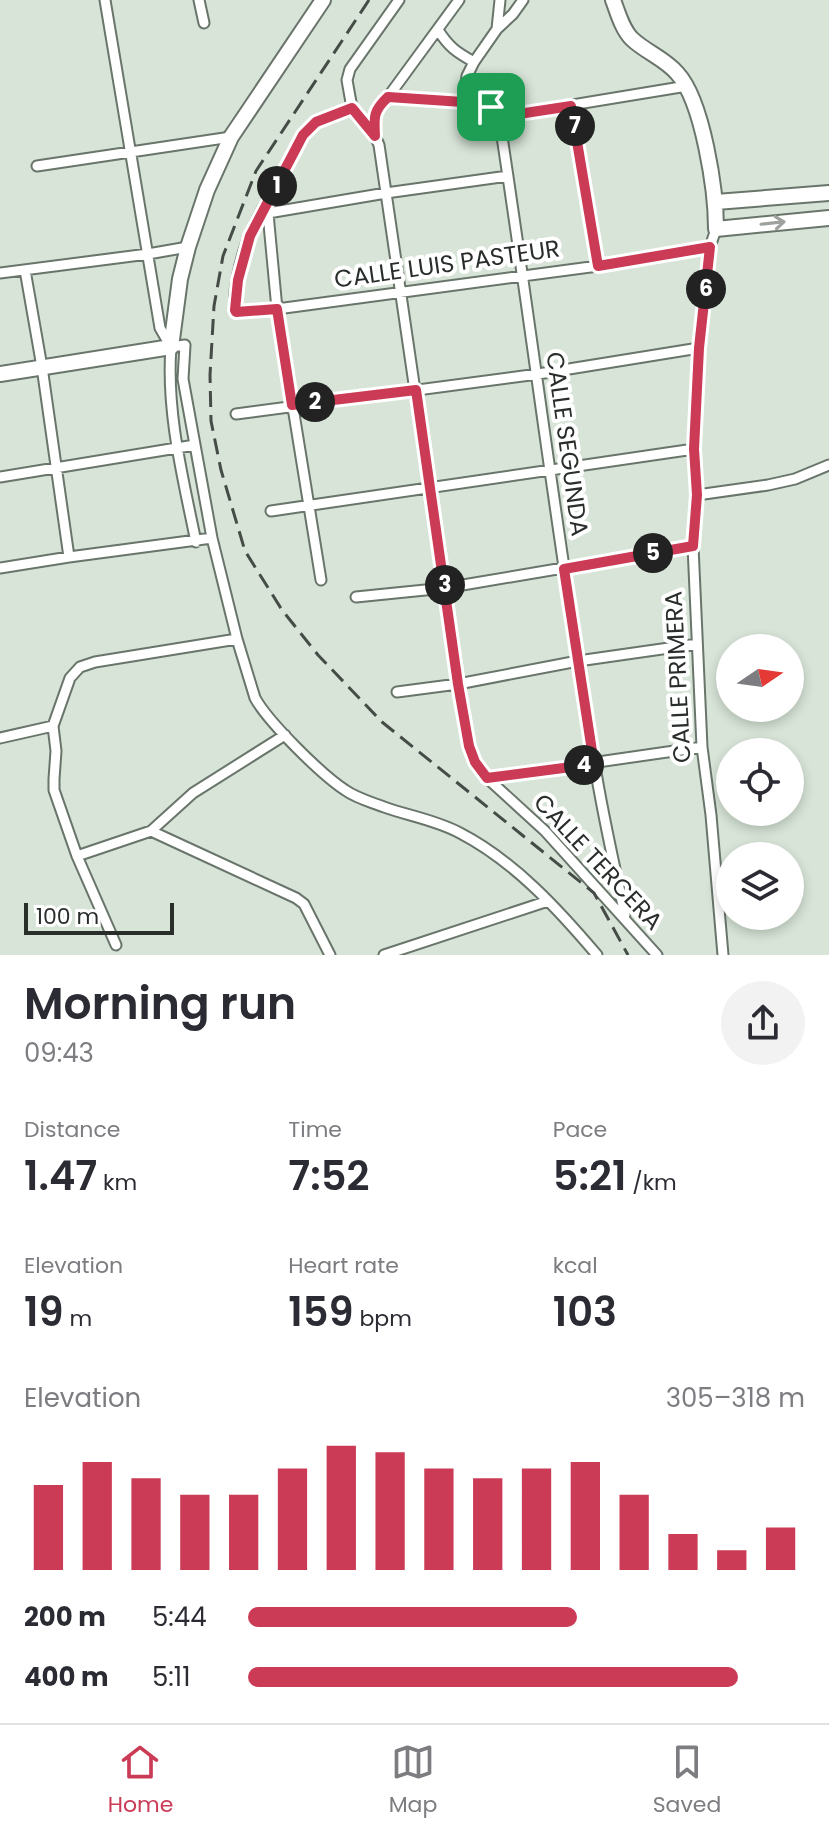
<!DOCTYPE html>
<meta charset="utf-8">
<style>
body{margin:0;font-family:Poppins,sans-serif;background:#f2f2f3;color:#2b2b33;height:100vh;display:flex;flex-direction:column;font-size:30px;white-space:nowrap}
*{box-sizing:border-box;margin:0}
p{font-size:26px;color:#7c7c81}
.icon{flex:none;width:44px;height:44px;fill:none;stroke:currentColor;stroke-width:2;stroke-linecap:round;stroke-linejoin:round}
.map{position:relative;height:955px;overflow:hidden}
.sheet{display:flex;flex-direction:column;background:#fff;flex:1}
.sheet>*{flex:none}
.needle{width:52px;rotate:77deg}
.tools{position:absolute;left:716px;top:634px;display:grid;gap:16px}
.tools a{display:grid;place-items:center;width:88px;height:88px;border-radius:50%;background:#fff;box-shadow:0 4px 12px #0003;font-size:40px}
.scale{position:absolute;left:24px;bottom:20px;width:150px;box-sizing:border-box;padding-left:8px;border:4px solid #292e2a;border-top:0;font-size:22px;line-height:28px;white-space:nowrap;color:#292e2a;-webkit-text-stroke:6px #fff;paint-order:stroke}
.pin{position:absolute;display:grid;place-items:center;width:68px;height:68px;color:#fff;margin:-34px;border-radius:16px;box-shadow:0 4px 12px #0006}
.km{position:absolute;width:40px;height:40px;margin:-20px;border-radius:50%;background:#222;color:#fff;font-size:22px;line-height:40px;text-align:center}
.round{display:grid;place-items:center;flex:none;width:84px;height:84px;border-radius:42px;background:#f2f2f3}
.overview{display:flex;align-items:center;justify-content:space-between;height:136px;padding:0 24px}
h1{font-size:44px;font-weight:600;line-height:60px}
.figures{display:grid;grid-template-columns:repeat(3,1fr);gap:12px;height:136px;padding:8px 24px}
.figures div{display:grid;align-content:center}
.figures b{font-size:40px;font-weight:600}
.figures small{font-size:22px;font-weight:400}
.figures p{font-size:22px}
.chart{height:224px;padding:16px 24px}
.chart p{display:flex;justify-content:space-between}
.chart svg{width:100%;height:144px;margin-top:8px;stroke:#cb3b55;stroke-width:6}
ul{padding:0 24px;list-style:none;font-size:26px}
li{display:grid;grid-template-columns:128px 96px 1fr;align-items:center;height:60px}
li i{height:20px;border-radius:10px;background:#cb3b55}
.tabs{display:flex;justify-content:space-around;align-items:center;height:112px;border-top:2px solid #e1e1e2;background:#fff;font-size:22px;color:#7c7c81}
.tabs a{display:grid;justify-items:center;gap:4px}
.tabs .on{color:#cb3b55}
.map>svg:first-child{display:block}
.lines{fill:none;stroke-linecap:round;stroke-linejoin:round}
.street-casing{stroke:#69756a;stroke-width:13}
.secondary-casing{stroke:#69756a;stroke-width:18}
.street{stroke:#fff;stroke-width:9}
.secondary{stroke:#fff;stroke-width:14}
.rail{stroke:#454b46;stroke-width:3;stroke-dasharray:16 8;stroke-linecap:butt}
.oneway{stroke:#9fa19f}
.route-casing{stroke:#fff;stroke-width:16}
.route{stroke:#cb3b55;stroke-width:10}
.labels{text-anchor:middle;stroke-width:8;stroke-linejoin:round;paint-order:stroke}
.street-label{font-size:24px;fill:#292e2a;stroke:#fff}
</style>
<div class="map">
<svg width="829" height="955" viewBox="0 0 829 955">
<rect width="100%" height="100%" fill="#d7e4d7"/>
<g class="lines">
<g class="street-casing">
<path id="street" d="M105,0L160,328L171,347
M199,0L204,23
M399,0L350,69L347,80L352,108L316,122L303,135C287,169 265,200 250,234C243,250 230,297 236,312L277,309L598,266L710,247
M497,29L513,14L523,0
M438,30C449,47 456,52 474,62
M388,97L463,102L491,107L499,117
M463,102L467,76L474,62L497,29L500,0
M571,106L598,266
M352,108L375,136L379,145L458,684L469,746L475,762L487,778L545,831L657,955
M499,117C532,331 558,546 594,760C602,812 614,864 625,915
M499,117L687,86
M375,136C374,117 373,111 388,97L459,0
M37,166L231,137
M267,203L277,309L321,580
M268,213L386,193L508,176
M716,229L710,247L699,348L694,449L697,495L693,546L702,747L711,815L723,955
M25,270L42,367L69,557
M0,273L148,254L188,247
M171,347L185,345L183,379L212,538L237,639L255,698C268,722 322,775 345,790C356,798 371,802 384,807C409,816 436,820 460,833C514,861 558,909 597,955
M171,347C166,412 183,478 196,542
M236,414L538,374L699,348
M0,477L195,445
M697,495L768,485L795,479L829,465
M271,511L694,449
M0,568L69,557L212,538
M356,597L445,588L693,546
M397,692L458,684L578,661L697,644
M0,738L53,726
M487,778L702,747
M151,831L296,898L304,904L330,955
M77,856L151,831L193,793L285,735
M116,945L77,856L54,790V779L56,751L53,726L70,678L80,667L95,662L237,639
M384,955L548,901"/>
</g>
<g class="secondary-casing">
<path id="secondary" d="M613,0C618,13 622,29 632,39C646,52 665,59 677,73C703,101 716,191 716,229L829,218
M716,202L829,193
M0,374L171,347L180,279L188,247L207,190L231,137L323,0"/>
</g>
<use href="#street" class="street"/>
<use href="#secondary" class="secondary"/>
<path class="rail" d="M369,0L256,171L223,256L214,306L210,375L211,421L221,470L245,551L282,610L318,655L382,722L594,893L628,955"/>
</g>
<defs><path id="oneway-shaft" d="M-6 0H5M1.5-3L5.5 0L1.5 3" fill="none" stroke-width="1.6" stroke-linecap="round" stroke-linejoin="round" transform="scale(2)"/></defs>
<use class="oneway" href="#oneway-shaft" transform="translate(773 223) rotate(-6)"/>
<g class="lines">
<g class="route-casing">
<path id="route" d="M388,97L463,102L491,107L499,117L571,106L598,266L710,247L699,348L694,449L697,495L693,546L564,569L594,764L487,778L475,762L469,746L458,684L416,390L292,405L277,309L236,312L235,310L238,280L250,236L303,135L316,122L352,108L375,136C374,117 373,111 388,97Z"/>
</g>
<use href="#route" class="route"/>
</g>
<g class="labels">
<g class="street-label">
<text transform="translate(447 264) rotate(-8)" y="8">CALLE LUIS PASTEUR</text>
<text transform="translate(567 444) rotate(82)" y="8">CALLE SEGUNDA</text>
<text transform="translate(678 677) rotate(-93)" y="8">CALLE PRIMERA</text>
<text transform="translate(598 862) rotate(47)" y="8">CALLE TERCERA</text>
</g>
</g>
</svg>
<div class="tools">
<a><svg class="needle" viewBox="-14 -14 28 28"><path d="M0-13l5 13h-10z" fill="#e53935"/><path d="M0 13l5-13h-10z" fill="#7c7c81"/></svg></a>
<a><svg class="icon" aria-label="locate" viewBox="0 0 24 24"><circle cx="12" cy="12" r="6"/><path d="M12 2v4M12 18v4M2 12h4M18 12h4"/></svg></a>
<a><svg class="icon" aria-label="layers" viewBox="0 0 24 24"><path d="M12 4l9 5-9 5-9-5zM3 14l9 5 9-5"/></svg></a>
</div>
<div class="scale">100 m</div>
<div class="pin" style="left:491px;top:107px;background:#1e9e55"><svg class="icon" aria-label="arrive" viewBox="0 0 24 24"><path d="M6 21V4h12l-3 4 3 4H6"/></svg></div>
<b class="km" style="left:277px;top:186px">1</b>
<b class="km" style="left:315px;top:402px">2</b>
<b class="km" style="left:445px;top:585px">3</b>
<b class="km" style="left:584px;top:765px">4</b>
<b class="km" style="left:653px;top:553px">5</b>
<b class="km" style="left:706px;top:289px">6</b>
<b class="km" style="left:575px;top:126px">7</b>
</div>
<section class="sheet">
<div class="overview"><div><h1>Morning run</h1><p>09:43</p></div><a class="round"><svg class="icon" aria-label="share" viewBox="0 0 24 24"><path d="M12 15V3M7 8l5-5 5 5M5 13v7h14v-7"/></svg></a></div>
<div class="figures">
<div><p>Distance</p><b>1.47<small> km</small></b></div>
<div><p>Time</p><b>7:52</b></div>
<div><p>Pace</p><b>5:21<small> /km</small></b></div>
</div>
<div class="figures">
<div><p>Elevation</p><b>19<small> m</small></b></div>
<div><p>Heart rate</p><b>159<small> bpm</small></b></div>
<div><p>kcal</p><b>103</b></div>
</div>
<div class="chart"><p><span>Elevation</span>305–318 m</p>
<svg viewBox="0 0 160 44" preserveAspectRatio="none"><path d="M5 44V18M15 44V11M25 44V16M35 44V21M45 44V21M55 44V13M65 44V6M75 44V8M85 44V13M95 44V16M105 44V13M115 44V11M125 44V21M135 44V33M145 44V38M155 44V31"/></svg>
</div>
<ul>
<li><b>200 m</b>5:44<i style="width:59%"></i></li>
<li><b>400 m</b>5:11<i style="width:88%"></i></li>
</ul>
</section>
<nav class="tabs">
<a class="on"><svg class="icon" aria-label="home" viewBox="0 0 24 24"><path d="M3 11l9-7 9 7M6 9v11h12V9"/></svg>Home</a>
<a><svg class="icon" aria-label="map" viewBox="0 0 24 24"><path d="M3 6l6-2 6 2 6-2v14l-6 2-6-2-6 2zM9 4v14M15 6v14"/></svg>Map</a>
<a><svg class="icon" aria-label="saved" viewBox="0 0 24 24"><path d="M7 4h10v16l-5-4-5 4z"/></svg>Saved</a>
</nav>
